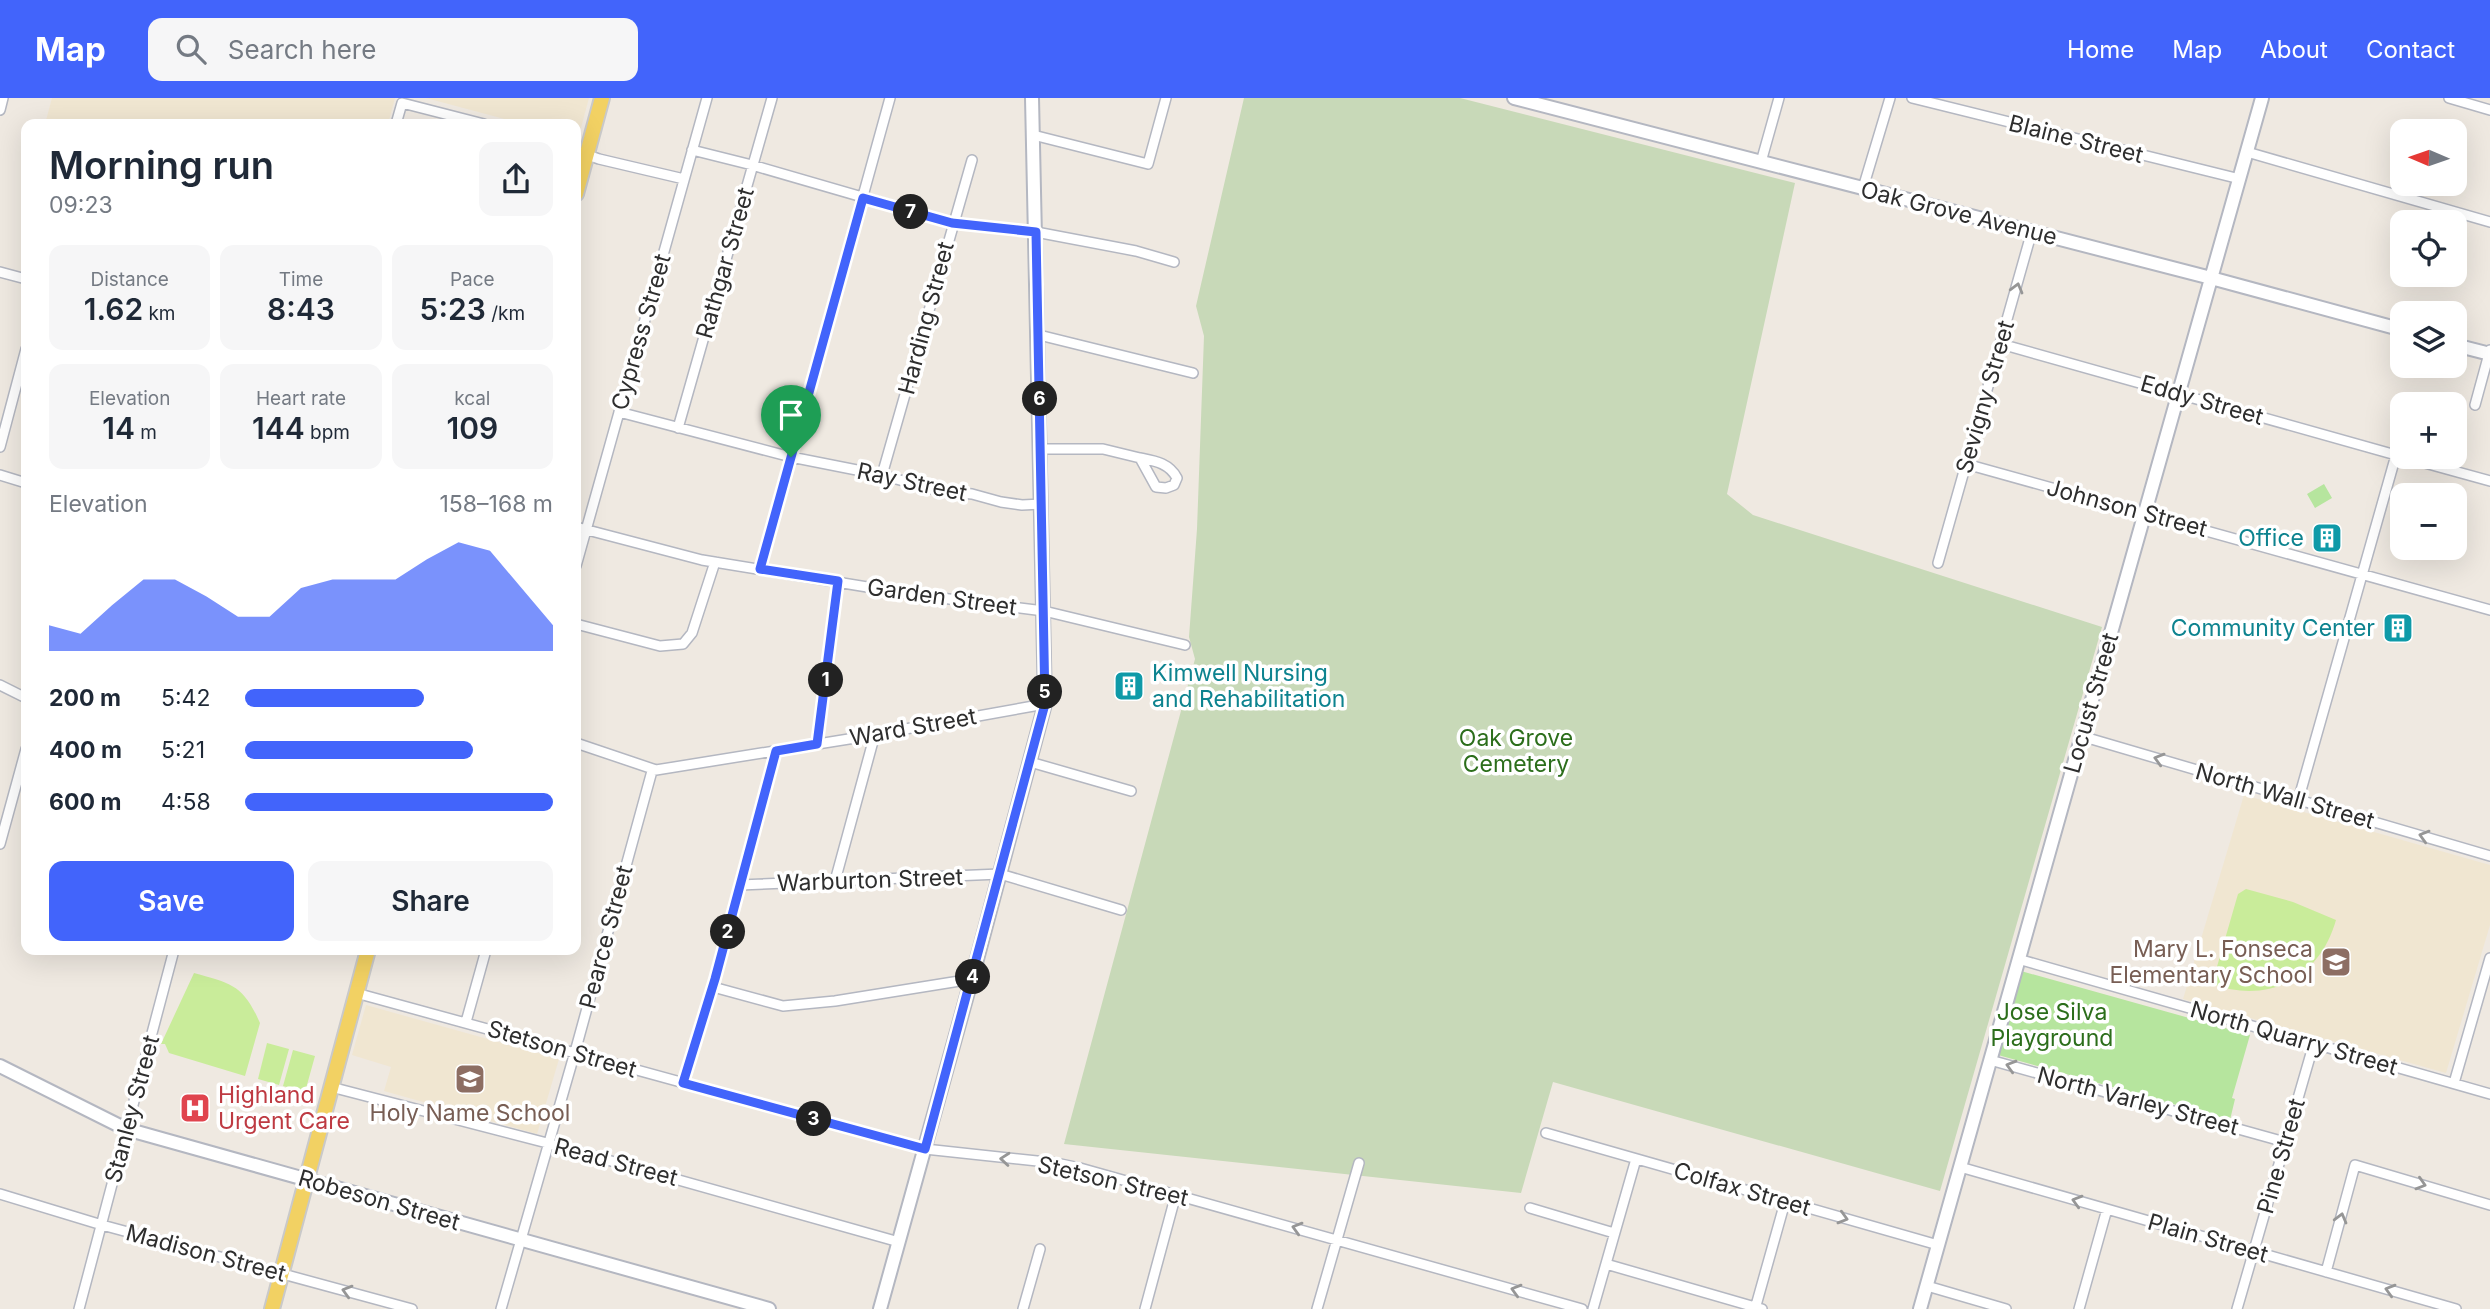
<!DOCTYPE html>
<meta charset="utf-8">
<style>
body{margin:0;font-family:Inter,sans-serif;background:#f6f6f7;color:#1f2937;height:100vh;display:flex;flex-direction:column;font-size:26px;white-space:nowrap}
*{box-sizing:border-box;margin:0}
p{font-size:23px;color:#747a83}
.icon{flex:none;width:38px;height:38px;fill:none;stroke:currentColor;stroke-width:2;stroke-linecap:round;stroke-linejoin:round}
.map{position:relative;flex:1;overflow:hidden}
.details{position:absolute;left:21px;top:21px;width:560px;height:836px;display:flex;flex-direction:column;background:#fff;border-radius:14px;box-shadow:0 7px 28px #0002}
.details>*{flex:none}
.needle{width:46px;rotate:272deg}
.tools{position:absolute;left:2390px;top:21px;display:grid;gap:14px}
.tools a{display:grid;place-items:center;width:77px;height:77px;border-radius:14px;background:#fff;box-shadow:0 7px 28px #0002;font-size:35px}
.pin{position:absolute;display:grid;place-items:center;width:60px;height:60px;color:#fff;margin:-72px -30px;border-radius:50% 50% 50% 0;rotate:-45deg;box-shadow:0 0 7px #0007}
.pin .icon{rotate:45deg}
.km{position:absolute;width:35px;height:35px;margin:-18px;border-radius:50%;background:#222;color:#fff;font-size:19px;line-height:35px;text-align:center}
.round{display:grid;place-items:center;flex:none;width:74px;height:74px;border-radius:14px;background:#f6f6f7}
.overview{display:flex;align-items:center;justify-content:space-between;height:119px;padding:0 28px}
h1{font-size:38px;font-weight:600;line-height:52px}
.metrics{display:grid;grid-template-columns:repeat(3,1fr);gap:10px;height:119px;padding:7px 28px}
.metrics div{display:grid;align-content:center;border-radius:14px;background:#f6f6f7;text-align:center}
.metrics b{font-size:30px;font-weight:600}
.metrics small{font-size:19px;font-weight:400}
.metrics p{font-size:19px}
.chart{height:196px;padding:14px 28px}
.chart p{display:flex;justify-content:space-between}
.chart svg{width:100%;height:126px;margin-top:7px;fill:#4264fb;opacity:.7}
.button{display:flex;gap:14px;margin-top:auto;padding:14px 28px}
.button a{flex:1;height:80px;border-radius:14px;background:#4264fb;color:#fff;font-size:28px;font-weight:600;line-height:80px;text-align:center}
.button a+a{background:#f6f6f7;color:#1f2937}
ul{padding:0 28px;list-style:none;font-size:23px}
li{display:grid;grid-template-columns:112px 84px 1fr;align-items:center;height:52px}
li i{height:18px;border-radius:9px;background:#4264fb}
header{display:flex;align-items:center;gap:42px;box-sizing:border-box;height:98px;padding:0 35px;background:#4264fb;color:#fff}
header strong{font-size:33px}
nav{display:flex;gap:38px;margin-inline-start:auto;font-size:24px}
.search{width:490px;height:63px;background:#f6f6f7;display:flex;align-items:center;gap:18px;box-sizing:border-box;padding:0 24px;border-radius:14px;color:#747a83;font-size:26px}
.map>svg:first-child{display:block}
.education{fill:#f0e6d1}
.green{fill:#b6e59e}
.cemetery{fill:#c8d9b8}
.pitch{fill:#c9ec9a}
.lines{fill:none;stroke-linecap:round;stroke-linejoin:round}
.street-casing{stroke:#b4b7c1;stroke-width:12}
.secondary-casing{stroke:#b4b7c1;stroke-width:16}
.primary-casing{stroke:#c9c9c9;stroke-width:18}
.street{stroke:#fff;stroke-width:9}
.secondary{stroke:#fff;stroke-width:12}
.primary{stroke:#f2d163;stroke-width:14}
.oneway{stroke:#969696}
.route-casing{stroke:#fff;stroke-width:14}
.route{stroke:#4264fb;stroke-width:9}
.labels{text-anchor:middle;stroke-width:7;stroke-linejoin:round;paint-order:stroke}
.street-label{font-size:23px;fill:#2e2e2e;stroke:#fff}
.culture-label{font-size:23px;fill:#0d838f;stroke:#fff;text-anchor:end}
.park-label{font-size:23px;fill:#2c6e1b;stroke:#fff}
.education-label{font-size:23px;fill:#785e54;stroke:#fff;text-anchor:end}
.health-label{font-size:23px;fill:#be3a42;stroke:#fff;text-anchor:start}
</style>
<header>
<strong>Map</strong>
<div class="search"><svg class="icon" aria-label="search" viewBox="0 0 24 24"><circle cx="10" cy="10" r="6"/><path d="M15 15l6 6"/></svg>Search here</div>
<nav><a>Home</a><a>Map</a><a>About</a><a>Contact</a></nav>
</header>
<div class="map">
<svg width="2490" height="1211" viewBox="0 0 2490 1211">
<rect width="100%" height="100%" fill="#efe9e1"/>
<path class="education" d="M52,0H395L388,26H45Z
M426,0H589L578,41L576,40V26H523Z
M2244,697L2490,767V827L2446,975L2183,901Z
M366,907L559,961L537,1036L384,993L391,969L352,957Z"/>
<path class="green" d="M2324,386L2332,400L2315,410L2307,396Z
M2021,873L2250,937L2232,1000L2235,1001L2230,1022L1998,957Z"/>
<path class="cemetery" d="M1244,0H1460L1795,85L1727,396L1753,417L2102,529L1940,1093L1553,984L1521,1095L1064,1046L1195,561L1189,539L1197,431L1204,238L1196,208Z"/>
<path class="pitch" d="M2246,791L2293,804L2336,822C2320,879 2269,907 2212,886L2238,796Z
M194,875C233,886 243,887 260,925L245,978L169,955L165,946H161Z
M267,945L289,951L279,987L258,981Z
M293,952L315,958L305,994L283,988Z"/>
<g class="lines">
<g class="street-casing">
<path id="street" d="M1912,0L2240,81
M2449,0L2490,12
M0,12L3,0
M396,26L402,5L484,26
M1033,37L1148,66L1166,0
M692,52L752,67L952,125L1036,134L1136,153L1174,164
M576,53L599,61L684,81
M2247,54L2490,124
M1761,64L1779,0
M1863,90L1890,0
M0,174L26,181
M1039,237L1193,275
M2001,246L2403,359
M2475,307L2490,252
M619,314L791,359L882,377L939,393L972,396L1001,404L1022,407L1042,406
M678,330L772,0
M0,349L26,251
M1041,351H1103L1140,360
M2403,359L2490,383
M1140,360C1155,363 1169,365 1177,380L1174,387L1166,390L1156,389Z
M1966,366L2490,512
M0,377L26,385
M882,377L972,62
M576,429L702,462L910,496L1044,513L1185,547
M1938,465L2032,133
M576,468L707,0
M760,471L890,0
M576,526L660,548L683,546L692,535L715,464
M0,587L26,600
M2081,638L2490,758
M576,645L656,672L855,640L1045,606
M817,646L838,483
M1030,664L1131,693
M2298,703L2396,357
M0,746L26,651
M835,783L875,636
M740,787L1000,776L1121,812
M2018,861L2490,996
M713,889L783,908L835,903L972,881
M356,895L925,1051L1056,1065L1080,1070L1582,1211
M466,924L486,852
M1990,962L2285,1044
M683,985L715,881L776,653
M2454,985L2490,860
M331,989L547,1045L899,1144
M1546,1035L1938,1147
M1960,1069L2456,1211
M0,1096L102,1127L412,1211
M1530,1110L1614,1135
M1606,1166L1762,1211
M2326,1174L2355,1067L2490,1107
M1927,1188L2006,1211
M79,1211L174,852
M501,1211L575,954L652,673L656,672
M1023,1211L1040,1151
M1145,1211L1176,1096
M1317,1211L1359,1065
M1593,1211L1636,1061
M1755,1211L1785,1104
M2079,1211L2107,1111
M2237,1211L2314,945"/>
</g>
<g class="secondary-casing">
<path id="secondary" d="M1514,0L2211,180L2403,232
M2455,247L2490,256
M0,968L126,1031L769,1211
M880,1211L976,865L1045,606L1032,0
M1920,1211L2262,0"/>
</g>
<g class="primary-casing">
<path id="primary" d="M576,96L602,0
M272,1211L368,852"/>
</g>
<use href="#street" class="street"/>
<use href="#secondary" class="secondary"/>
<use href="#primary" class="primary"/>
</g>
<defs><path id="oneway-chevron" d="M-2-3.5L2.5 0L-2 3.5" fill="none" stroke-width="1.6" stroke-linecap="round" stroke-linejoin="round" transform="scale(1.75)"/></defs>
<g class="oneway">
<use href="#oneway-chevron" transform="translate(2017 190) rotate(-75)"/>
<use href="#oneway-chevron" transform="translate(2159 661) rotate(-164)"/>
<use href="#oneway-chevron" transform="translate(2424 738) rotate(-164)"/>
<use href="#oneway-chevron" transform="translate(2011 968) rotate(-164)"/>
<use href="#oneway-chevron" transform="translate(1005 1061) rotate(-175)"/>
<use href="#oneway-chevron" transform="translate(2421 1086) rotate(17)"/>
<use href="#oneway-chevron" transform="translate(2077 1103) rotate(-164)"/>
<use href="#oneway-chevron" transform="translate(1843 1120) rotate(16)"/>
<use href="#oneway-chevron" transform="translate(2341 1120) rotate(-75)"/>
<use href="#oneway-chevron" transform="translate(1297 1130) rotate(-164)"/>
<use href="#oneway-chevron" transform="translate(1516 1192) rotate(-164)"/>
<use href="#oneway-chevron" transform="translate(2390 1192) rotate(-164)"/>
<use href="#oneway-chevron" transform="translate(347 1193) rotate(-164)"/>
</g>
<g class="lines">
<g class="route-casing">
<path id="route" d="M863,100L952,125L1036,134L1045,606L925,1051L683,985L715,881L776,653L817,646L838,483L760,471Z"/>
</g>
<use href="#route" class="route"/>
</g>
<defs>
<g id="building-square" transform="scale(1.575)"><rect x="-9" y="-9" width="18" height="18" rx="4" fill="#0f9aa8" stroke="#fff"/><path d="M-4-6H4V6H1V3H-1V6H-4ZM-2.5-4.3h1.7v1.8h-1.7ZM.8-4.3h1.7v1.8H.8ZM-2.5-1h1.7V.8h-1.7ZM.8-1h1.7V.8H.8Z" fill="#fff"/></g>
<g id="school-square" transform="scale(1.575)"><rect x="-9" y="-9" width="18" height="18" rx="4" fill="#8d6e63" stroke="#fff"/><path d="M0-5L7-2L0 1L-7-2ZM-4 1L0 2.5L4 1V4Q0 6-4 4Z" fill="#fff"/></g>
<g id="hospital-square" transform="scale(1.575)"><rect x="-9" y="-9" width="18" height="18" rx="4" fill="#e0444e" stroke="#fff"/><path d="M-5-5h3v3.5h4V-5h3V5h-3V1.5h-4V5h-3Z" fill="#fff"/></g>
</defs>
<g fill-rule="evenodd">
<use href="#building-square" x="2327" y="440"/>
<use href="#building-square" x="2398" y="530"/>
<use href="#building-square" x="1129" y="588"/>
<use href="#school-square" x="2336" y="864"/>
<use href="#school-square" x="470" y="981"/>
<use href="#hospital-square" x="195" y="1010"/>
</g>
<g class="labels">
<g class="street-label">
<text transform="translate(2076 41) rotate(14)" y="8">Blaine Street</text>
<text transform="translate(1959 115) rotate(14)" y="8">Oak Grove Avenue</text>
<text transform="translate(725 165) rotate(-74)" y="8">Rathgar Street</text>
<text transform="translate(926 220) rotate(-75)" y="8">Harding Street</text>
<text transform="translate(641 234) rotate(-74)" y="8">Cypress Street</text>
<text transform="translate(1985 299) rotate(-74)" y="8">Sevigny Street</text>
<text transform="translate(2202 302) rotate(16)" y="8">Eddy Street</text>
<text transform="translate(912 384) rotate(12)" y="8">Ray Street</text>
<text transform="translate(2127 410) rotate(15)" y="8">Johnson Street</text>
<text transform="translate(942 499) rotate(8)" y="8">Garden Street</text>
<text transform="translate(2091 605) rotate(-74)" y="8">Locust Street</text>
<text transform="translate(913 629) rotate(-10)" y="8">Ward Street</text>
<text transform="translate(2285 698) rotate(16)" y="8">North Wall Street</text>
<text transform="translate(870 782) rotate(-2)" y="8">Warburton Street</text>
<text transform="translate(606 839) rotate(-75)" y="8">Pearce Street</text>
<text transform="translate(2294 940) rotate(16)" y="8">North Quarry Street</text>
<text transform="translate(562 951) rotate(16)" y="8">Stetson Street</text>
<text transform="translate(2138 1003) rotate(15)" y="8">North Varley Street</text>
<text transform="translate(132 1011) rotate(-75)" y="8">Stanley Street</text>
<text transform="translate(2281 1058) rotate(-74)" y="8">Pine Street</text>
<text transform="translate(616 1064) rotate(15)" y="8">Read Street</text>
<text transform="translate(1113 1083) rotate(13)" y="8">Stetson Street</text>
<text transform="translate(1742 1091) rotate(16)" y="8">Colfax Street</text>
<text transform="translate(379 1102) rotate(16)" y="8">Robeson Street</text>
<text transform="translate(2208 1140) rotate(16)" y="8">Plain Street</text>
<text transform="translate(206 1155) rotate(15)" y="8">Madison Street</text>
</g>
<g class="culture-label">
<text x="2304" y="448">Office</text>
<text x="2375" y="538">Community Center</text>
<text x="1152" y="583" text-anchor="start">Kimwell Nursing<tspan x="1152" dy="26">and Rehabilitation</tspan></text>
</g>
<g class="park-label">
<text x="1516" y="648">Oak Grove<tspan x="1516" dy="26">Cemetery</tspan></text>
<text x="2052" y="922">Jose Silva<tspan x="2052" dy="26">Playground</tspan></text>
</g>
<g class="education-label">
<text x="2313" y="859">Mary L. Fonseca<tspan x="2313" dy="26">Elementary School</tspan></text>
<text x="470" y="1023" text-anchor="middle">Holy Name School</text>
</g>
<g class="health-label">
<text x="218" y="1005">Highland<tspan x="218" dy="26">Urgent Care</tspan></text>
</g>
</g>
</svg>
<div class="tools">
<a><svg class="needle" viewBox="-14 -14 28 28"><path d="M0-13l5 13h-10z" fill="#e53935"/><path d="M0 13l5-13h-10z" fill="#747a83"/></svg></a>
<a><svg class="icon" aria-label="locate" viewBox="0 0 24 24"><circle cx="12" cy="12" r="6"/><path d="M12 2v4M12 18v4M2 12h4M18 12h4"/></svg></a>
<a><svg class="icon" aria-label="layers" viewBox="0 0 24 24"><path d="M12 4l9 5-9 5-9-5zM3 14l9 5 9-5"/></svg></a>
<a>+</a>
<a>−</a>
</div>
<div class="pin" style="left:791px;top:359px;background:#1e9e55"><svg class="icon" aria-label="arrive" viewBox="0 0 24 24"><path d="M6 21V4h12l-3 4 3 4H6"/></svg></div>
<b class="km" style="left:826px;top:582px">1</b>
<b class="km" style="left:728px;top:834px">2</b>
<b class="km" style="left:814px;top:1021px">3</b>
<b class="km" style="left:973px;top:879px">4</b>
<b class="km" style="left:1045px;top:594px">5</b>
<b class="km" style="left:1040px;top:301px">6</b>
<b class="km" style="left:911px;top:114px">7</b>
<section class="details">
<div class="overview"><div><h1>Morning run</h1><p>09:23</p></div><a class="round"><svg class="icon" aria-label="share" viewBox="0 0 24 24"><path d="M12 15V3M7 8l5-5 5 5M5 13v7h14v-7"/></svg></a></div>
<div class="metrics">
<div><p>Distance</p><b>1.62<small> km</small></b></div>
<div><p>Time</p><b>8:43</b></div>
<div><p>Pace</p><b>5:23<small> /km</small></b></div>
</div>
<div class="metrics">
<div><p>Elevation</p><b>14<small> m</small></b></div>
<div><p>Heart rate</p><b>144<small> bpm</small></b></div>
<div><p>kcal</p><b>109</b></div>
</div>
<div class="chart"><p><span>Elevation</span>158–168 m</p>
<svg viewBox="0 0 160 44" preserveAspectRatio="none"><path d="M0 44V35L10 38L20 28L30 19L40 19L50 25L60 32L70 32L80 22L90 19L100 19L110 19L120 12L130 6L140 9L150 22L160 35V44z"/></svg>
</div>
<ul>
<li><b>200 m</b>5:42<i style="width:58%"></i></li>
<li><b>400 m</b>5:21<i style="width:74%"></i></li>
<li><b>600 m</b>4:58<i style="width:100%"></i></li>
</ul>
<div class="button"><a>Save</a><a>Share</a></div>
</section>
</div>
